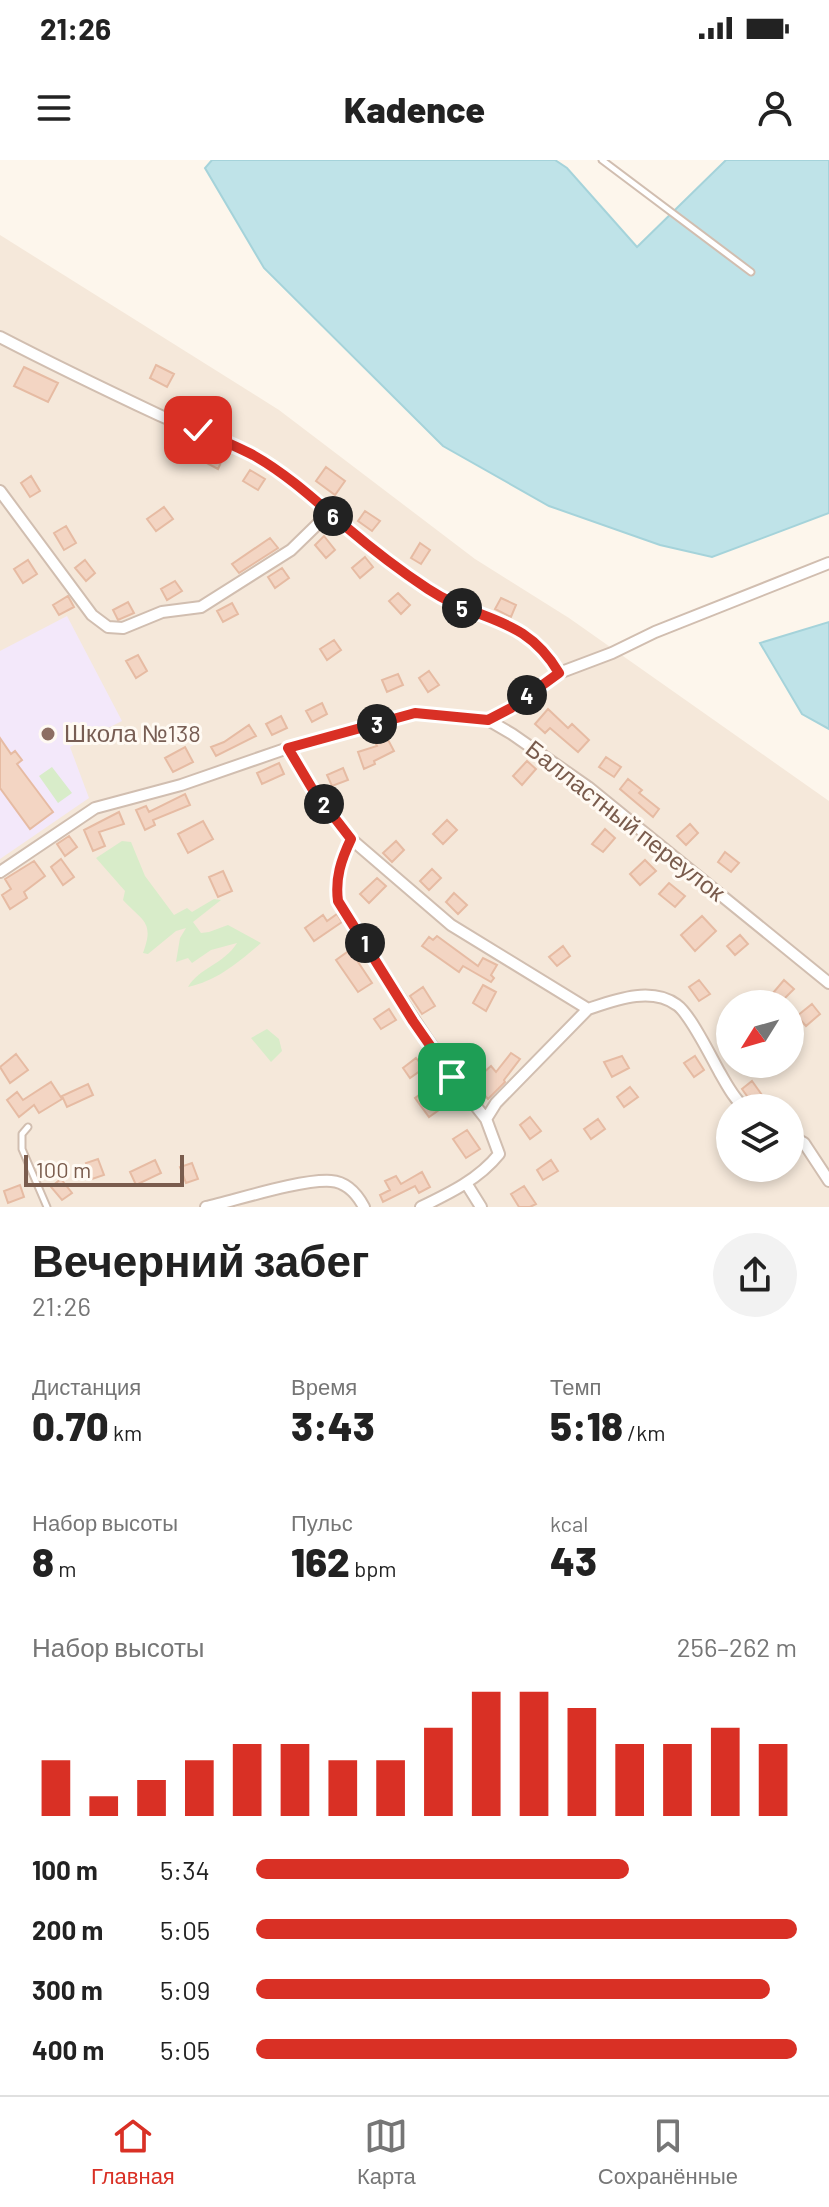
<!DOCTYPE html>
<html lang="ru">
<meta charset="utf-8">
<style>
body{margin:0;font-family:Barlow,sans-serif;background:#f2f2f2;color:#222;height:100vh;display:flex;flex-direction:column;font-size:30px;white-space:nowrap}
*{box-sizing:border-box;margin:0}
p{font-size:26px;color:#767676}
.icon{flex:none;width:44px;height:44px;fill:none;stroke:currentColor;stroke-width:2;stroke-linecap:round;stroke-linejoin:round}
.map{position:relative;height:1047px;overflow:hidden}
.drawer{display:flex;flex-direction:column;background:#fff;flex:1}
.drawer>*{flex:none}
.needle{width:52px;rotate:233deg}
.tools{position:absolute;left:716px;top:830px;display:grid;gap:16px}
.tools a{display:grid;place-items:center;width:88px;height:88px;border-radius:50%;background:#fff;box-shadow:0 4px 12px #0003;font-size:40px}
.scale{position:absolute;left:24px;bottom:20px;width:160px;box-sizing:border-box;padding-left:8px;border:4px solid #7a5c4d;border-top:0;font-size:22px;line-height:28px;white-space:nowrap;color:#7a5c4d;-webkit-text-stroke:6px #fffaf3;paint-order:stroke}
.pin{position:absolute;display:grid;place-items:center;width:68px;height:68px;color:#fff;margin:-34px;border-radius:16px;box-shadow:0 4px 12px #0006}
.km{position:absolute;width:40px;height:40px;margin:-20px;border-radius:50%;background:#222;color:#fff;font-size:22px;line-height:40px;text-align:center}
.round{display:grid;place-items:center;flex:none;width:84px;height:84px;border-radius:42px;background:#f2f2f2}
.headline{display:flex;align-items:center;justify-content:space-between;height:136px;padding:0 32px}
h1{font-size:44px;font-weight:800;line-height:60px}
.figures{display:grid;grid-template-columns:repeat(3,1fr);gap:12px;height:136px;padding:8px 32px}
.figures div{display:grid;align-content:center}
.figures b{font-size:40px;font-weight:800}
.figures small{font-size:22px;font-weight:400}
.figures p{font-size:22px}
.chart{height:224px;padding:16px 32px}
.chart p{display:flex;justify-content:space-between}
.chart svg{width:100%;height:144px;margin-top:8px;stroke:#d93025;stroke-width:6}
ul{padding:0 32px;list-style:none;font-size:26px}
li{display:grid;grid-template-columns:128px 96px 1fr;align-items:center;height:60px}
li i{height:20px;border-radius:10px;background:#d93025}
.status{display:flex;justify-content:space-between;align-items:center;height:56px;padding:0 40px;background:#fff;direction:ltr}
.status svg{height:22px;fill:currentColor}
header{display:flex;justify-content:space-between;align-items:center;height:104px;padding:0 32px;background:#fff;font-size:36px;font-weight:800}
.tabs{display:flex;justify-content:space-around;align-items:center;height:112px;border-top:2px solid #e0e0e0;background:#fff;font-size:22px;color:#767676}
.tabs a{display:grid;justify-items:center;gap:4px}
.tabs .on{color:#d93025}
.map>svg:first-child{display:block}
.residential{fill:#f5e8da;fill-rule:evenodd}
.education{fill:#f3e8fa}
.green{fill:#d8ecc9}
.water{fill:#bfe3e8;stroke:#a5d3da;stroke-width:2}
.building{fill:#f3d5c3;stroke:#e6bba3;stroke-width:2}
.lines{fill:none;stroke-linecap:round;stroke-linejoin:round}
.service-casing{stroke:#d1beb0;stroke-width:9}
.minor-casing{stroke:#d1beb0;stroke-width:14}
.service{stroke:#fff;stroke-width:5}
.minor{stroke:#fff;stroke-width:10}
.route-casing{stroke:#fff;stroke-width:16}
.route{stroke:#d93025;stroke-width:10}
.education-dot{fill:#8d6e63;stroke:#fffaf3;stroke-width:3}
.labels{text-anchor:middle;stroke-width:6;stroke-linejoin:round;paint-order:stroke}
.education-label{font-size:24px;fill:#785e54;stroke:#fffaf3;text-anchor:start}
.street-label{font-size:24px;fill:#7a5c4d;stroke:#fffaf3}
</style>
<div class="status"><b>21:26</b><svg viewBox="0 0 49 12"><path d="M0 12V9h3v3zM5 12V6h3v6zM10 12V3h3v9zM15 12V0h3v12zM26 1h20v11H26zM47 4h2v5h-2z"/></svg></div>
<header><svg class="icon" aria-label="menu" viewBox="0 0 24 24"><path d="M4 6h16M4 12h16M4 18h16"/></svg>Kadence<svg class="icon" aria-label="person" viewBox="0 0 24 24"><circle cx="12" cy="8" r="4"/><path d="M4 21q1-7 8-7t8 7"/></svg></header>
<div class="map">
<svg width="829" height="1047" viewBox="0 0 829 1047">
<rect width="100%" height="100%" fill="#fdf6ec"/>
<path class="residential" d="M0,75L279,250L475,399L569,458L829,641V1047H0ZM730,844H790V904H730ZM730,948H790V1008H730Z"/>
<path class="education" d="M67,456L122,561L70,587L89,638L0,699V491Z"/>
<path class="green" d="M52,607L72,633L58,643L39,616Z
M122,681L131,682L145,716L174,755L187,748L192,752L214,739L221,740L193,762L201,773L209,772L228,765L261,783C239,802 217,821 188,827C199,808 224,804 237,783L211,790L192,803L188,798L176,802L180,778L186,768L176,771L148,794L143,793C155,761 142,761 123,740L125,731L96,698Z
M267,869L279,879L282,891L271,902L251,878Z"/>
<path class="water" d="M212,0H555L567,8L637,87L726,0H829V353L712,397L660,385L549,346L443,286L264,108L205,8Z
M829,462V569L802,554L760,483Z"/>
<path class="building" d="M156,205L174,214L167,227L150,218Z
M24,207L58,223L48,242L14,226Z
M209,250L225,257L220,269L204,262Z
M208,290L223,298L218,309L203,301Z
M326,307L345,321L335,335L316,321Z
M250,310L265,319L258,330L243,321Z
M31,316L40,331L30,337L21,323Z
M164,347L173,359L156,371L147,359Z
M365,351L380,361L372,371L358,361Z
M66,366L76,383L64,390L54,373Z
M324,376L335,390L326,398L315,385Z
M270,378L278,388L239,413L232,404Z
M420,383L430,390L421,404L411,398Z
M365,397L373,407L360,418L352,408Z
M28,400L37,414L23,423L14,409Z
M85,400L95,413L86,421L75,408Z
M282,408L289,418L275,428L268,417Z
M175,421L182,431L167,440L161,429Z
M398,433L410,445L401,454L389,441Z
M68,436L74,447L59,455L53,445Z
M501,438L516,445L511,457L495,449Z
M128,442L134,453L118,460L113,450Z
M232,443L238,454L223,462L217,451Z
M334,480L341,490L327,500L320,489Z
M138,495L147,511L136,518L126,501Z
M429,511L439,525L428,532L419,518Z
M398,514L403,525L387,532L382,520Z
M322,543L327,554L312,562L306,551Z
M548,549L568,568L572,564L589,580L578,592L550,568L545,573L535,564Z
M281,556L287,568L272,575L266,564Z
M249,565L256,576L216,596L211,587L224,582Z
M386,576L394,591L374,601L375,604L364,609L358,592L377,586L375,582Z
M0,578L11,594L15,591L22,600L17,604L53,652L30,669L0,628Z
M185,587L193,602L173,612L165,598Z
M606,597L621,607L614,617L599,607Z
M527,601L536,609L522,625L513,616Z
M279,603L284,614L262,624L257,613Z
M343,608L348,620L332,626L327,615Z
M628,619L642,630L639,633L659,649L653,657L620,629Z
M185,634L190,645L153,660L155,665L145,670L136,650L146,646L149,652Z
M119,652L124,664L99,672L105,686L93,691L84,670Z
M447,660L457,670L443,684L433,674Z
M203,661L213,679L188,693L178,674Z
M690,664L698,673L686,685L677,676Z
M605,669L615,678L603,692L592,684Z
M69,676L77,687L65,696L57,684Z
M396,681L404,690L392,702L383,693Z
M725,692L739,703L731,712L718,702Z
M61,699L74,717L63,725L51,707Z
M645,700L656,711L640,725L630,714Z
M34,701L45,716L24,732L27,738L10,749L2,735L11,729L5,719Z
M432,709L441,718L429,730L420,721Z
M223,711L232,731L218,737L209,717Z
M377,718L386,726L369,743L360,734Z
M669,723L685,736L675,747L659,734Z
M454,733L467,745L458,754L446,742Z
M337,754L342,762L314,781L305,768L323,755L327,761Z
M702,756L716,771L695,791L681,775Z
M740,775L748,784L735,795L727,786Z
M437,776L478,806L483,798L497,805L491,815L494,818L491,822L463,806L459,812L422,786L429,777L433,780Z
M563,786L570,796L557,806L549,797Z
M350,790L372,823L358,832L336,800Z
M699,820L710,834L699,841L689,827Z
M784,820L794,829L782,841L773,833Z
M483,825L496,832L486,851L473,843Z
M423,827L435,846L422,854L410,836Z
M812,844L820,854L806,866L797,856Z
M389,849L396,860L381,869L374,859Z
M511,893L520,899L504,920L505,922L488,939L473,922L491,906L496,912Z
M16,894L28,910L10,923L0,907Z
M622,896L629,908L612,917L604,902Z
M695,896L704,910L694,917L684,903Z
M416,898L424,908L410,918L403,908Z
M752,921L762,935L752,943L742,929Z
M51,922L62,939L39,953L34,945L19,957L7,940L17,932L23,940Z
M88,924L93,935L67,947L62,936Z
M433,925L446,945L429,957L415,938Z
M630,927L638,937L624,947L617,937Z
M530,957L541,971L530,979L520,965Z
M598,959L605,969L591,979L584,969Z
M467,970L480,989L466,998L453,979Z
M98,999L104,1015L92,1019L86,1003Z
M155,1000L161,1013L136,1025L130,1012Z
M551,1000L558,1011L543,1020L537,1010Z
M192,1003L198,1019L186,1023L180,1007Z
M422,1012L430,1027L419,1033L415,1026L383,1042L380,1035L390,1030L385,1021L396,1016L401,1024Z
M61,1019L72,1033L62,1040L51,1027Z
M20,1025L24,1037L8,1043L4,1031Z
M524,1026L536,1044L530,1047H519L511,1034Z"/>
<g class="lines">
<g class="service-casing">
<path id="service" d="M602,0L751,112
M28,967L22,974V989L47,1047"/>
</g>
<g class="minor-casing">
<path id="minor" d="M0,177C52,204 106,230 159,255C190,269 224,279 254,296C319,334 369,394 434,432C484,462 525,458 559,513
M0,331L92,455L108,467L123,468L162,452L201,447L291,390L329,353
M488,560L511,548L559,513L612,493L655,472L829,403
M288,588L313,630L351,679L451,765L588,849C615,840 651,826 677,845C690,854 711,897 720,913C727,925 734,939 745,948
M351,679C341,700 335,718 338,741C386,815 430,890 486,959
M0,712L95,648L181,625L288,588L415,553L488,560L512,574L588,627L829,823
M790,975L804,983L829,1021
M466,1023L481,1047
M206,1047C237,1040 301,1019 331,1021C346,1022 357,1034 364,1047
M421,1047C450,1033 479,1019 499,994L486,959L496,943L588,849"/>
</g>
<use href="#service" class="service"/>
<use href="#minor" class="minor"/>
</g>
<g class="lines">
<g class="route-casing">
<path id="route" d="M198,270C216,278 236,286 253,295C287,314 316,341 345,366C372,389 399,410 428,429C479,463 524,454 559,513L511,548L488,560L415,553L288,588L313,630L351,679C341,700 335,718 338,741L413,861L452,917"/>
</g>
<use href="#route" class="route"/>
</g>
<circle class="education-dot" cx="48" cy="574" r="8"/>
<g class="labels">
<g class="education-label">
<text x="64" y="582">Школа №138</text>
</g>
<g class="street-label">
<text transform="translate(625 661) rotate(38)" y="8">Балластный переулок</text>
</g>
</g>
</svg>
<div class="tools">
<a><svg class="needle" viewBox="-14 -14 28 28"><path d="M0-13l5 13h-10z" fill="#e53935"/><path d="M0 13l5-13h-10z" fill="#767676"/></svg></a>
<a><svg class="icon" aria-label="layers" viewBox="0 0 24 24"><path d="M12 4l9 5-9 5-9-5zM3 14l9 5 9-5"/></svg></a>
</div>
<div class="scale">100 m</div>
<div class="pin" style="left:452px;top:917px;background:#1e9e55"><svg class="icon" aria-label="arrive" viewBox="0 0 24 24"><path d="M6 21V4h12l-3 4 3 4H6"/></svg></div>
<div class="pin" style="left:198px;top:270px;background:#d93025"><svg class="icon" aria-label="check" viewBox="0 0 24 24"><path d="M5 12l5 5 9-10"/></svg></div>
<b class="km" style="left:365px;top:783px">1</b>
<b class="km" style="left:324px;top:644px">2</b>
<b class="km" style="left:377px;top:564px">3</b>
<b class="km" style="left:527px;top:535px">4</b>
<b class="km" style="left:462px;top:448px">5</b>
<b class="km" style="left:333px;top:356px">6</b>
</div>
<section class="drawer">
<div class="headline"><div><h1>Вечерний забег</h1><p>21:26</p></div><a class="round"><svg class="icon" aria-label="share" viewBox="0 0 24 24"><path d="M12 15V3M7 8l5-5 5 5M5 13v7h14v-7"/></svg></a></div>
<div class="figures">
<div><p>Дистанция</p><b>0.70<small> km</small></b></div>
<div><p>Время</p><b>3:43</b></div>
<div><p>Темп</p><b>5:18<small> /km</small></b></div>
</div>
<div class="figures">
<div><p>Набор высоты</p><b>8<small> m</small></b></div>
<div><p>Пульс</p><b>162<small> bpm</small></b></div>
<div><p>kcal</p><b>43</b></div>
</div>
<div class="chart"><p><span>Набор высоты</span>256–262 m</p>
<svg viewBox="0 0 160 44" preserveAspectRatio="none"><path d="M5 44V27M15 44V38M25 44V33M35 44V27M45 44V22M55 44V22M65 44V27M75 44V27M85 44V17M95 44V6M105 44V6M115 44V11M125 44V22M135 44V22M145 44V17M155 44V22"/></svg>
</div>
<ul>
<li><b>100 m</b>5:34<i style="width:69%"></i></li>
<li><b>200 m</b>5:05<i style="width:100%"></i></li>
<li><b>300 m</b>5:09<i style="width:95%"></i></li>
<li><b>400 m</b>5:05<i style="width:100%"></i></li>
</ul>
</section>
<nav class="tabs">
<a class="on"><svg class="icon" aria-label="home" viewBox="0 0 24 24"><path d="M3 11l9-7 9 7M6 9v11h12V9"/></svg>Главная</a>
<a><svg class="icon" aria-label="map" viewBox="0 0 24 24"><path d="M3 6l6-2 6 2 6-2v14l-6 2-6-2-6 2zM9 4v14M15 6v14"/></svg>Карта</a>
<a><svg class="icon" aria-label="saved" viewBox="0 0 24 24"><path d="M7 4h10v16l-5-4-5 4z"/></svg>Сохранённые</a>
</nav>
